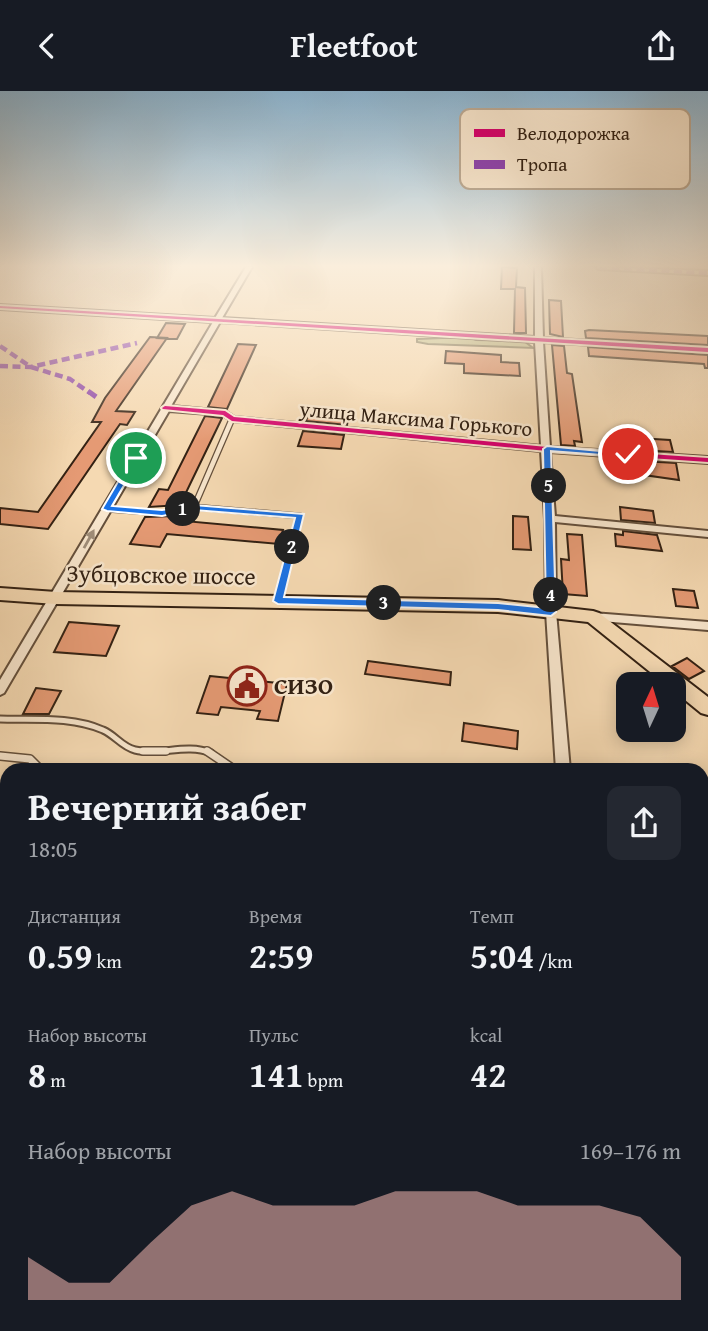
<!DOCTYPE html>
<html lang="ru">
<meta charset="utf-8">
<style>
body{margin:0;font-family:"Gentium Book Plus",serif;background:#242831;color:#f1f3f6;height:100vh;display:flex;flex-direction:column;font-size:26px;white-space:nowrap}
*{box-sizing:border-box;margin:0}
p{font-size:23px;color:#9ea1a6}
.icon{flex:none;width:38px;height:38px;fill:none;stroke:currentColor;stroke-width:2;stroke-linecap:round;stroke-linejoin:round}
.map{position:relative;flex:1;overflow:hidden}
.drawer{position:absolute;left:0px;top:672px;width:709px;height:569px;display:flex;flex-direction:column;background:#171b24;border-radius:21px 21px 0 0;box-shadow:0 4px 18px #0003}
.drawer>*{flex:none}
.needle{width:46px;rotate:4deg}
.controls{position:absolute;left:616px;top:581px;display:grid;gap:14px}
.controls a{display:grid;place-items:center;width:70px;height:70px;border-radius:14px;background:#171b24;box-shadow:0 4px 18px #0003;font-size:35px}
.pin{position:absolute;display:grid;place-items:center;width:60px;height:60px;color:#fff;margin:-30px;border:4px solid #fff;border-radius:50%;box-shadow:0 2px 7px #0007}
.km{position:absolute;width:35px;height:35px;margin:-18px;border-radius:50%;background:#222;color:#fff;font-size:19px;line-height:35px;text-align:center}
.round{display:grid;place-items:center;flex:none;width:74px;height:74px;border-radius:14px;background:#242831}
.headline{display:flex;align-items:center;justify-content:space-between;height:119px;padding:0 28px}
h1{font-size:38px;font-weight:800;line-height:52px}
.figures{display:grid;grid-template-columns:repeat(3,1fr);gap:10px;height:119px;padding:7px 28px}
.figures div{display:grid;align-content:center}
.figures b{font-size:35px;font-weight:800}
.figures small{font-size:19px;font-weight:400}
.figures p{font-size:19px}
.chart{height:196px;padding:14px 28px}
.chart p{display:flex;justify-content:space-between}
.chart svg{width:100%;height:126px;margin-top:7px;fill:#c59692;opacity:.7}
header{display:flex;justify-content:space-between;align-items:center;height:91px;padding:0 28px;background:#171b24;font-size:32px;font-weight:800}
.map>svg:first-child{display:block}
.green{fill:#c2bd88;stroke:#7a6f4e;stroke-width:2}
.building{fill:#e59a74;stroke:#332113;stroke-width:2}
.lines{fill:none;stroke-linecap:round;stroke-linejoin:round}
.lane-far2-casing{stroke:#644f3b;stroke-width:7}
.lane-far1-casing{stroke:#644f3b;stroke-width:9}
.lane-casing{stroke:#644f3b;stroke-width:10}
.street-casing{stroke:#644f3b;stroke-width:4}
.primary-casing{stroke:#332113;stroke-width:4}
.lane-far2{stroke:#f8e6cd;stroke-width:4.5}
.lane-far1{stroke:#f8e6cd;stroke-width:5}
.lane{stroke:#f8e6cd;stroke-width:7}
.street{fill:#f8e6cd;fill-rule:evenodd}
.primary{fill:#f5d9b2;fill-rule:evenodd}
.quiet-far1{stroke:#8e44ad;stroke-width:4.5;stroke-dasharray:8 4.5;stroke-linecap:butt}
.quiet{stroke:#8e44ad;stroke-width:5;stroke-dasharray:10 5;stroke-linecap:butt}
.cycleway-casing{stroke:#f8e6cd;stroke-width:4}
.cycleway{fill:#d6006c;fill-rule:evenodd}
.oneway{fill:#9f8d79}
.route{fill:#1a73e8;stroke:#fff;stroke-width:2}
.labels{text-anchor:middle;stroke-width:5;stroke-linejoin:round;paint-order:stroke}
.far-street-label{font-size:21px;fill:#332113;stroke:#f8e6cd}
.street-label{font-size:24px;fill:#332113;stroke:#f8e6cd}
.poi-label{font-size:24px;font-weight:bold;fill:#332113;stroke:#f8e6cd;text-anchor:start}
.key{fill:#f8e6cd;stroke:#bdab95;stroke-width:2}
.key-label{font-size:19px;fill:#332113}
</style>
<header><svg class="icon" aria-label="back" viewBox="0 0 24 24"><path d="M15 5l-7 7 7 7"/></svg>Fleetfoot<svg class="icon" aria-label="share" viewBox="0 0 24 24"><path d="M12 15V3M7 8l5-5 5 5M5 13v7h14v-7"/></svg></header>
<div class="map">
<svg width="708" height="1240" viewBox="0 0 708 1240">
<rect width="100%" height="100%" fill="#f5d9b2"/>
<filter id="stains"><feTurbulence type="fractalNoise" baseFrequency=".00286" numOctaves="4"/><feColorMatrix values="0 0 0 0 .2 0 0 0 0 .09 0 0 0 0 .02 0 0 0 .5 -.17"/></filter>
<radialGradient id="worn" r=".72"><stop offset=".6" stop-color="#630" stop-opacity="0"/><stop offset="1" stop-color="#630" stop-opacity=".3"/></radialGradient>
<path class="green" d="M468,246L476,249L524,250L533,257L428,253L417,251V248Z"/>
<path class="building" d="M502,176L517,177L516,196L525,197L526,242H514L515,198H501Z
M549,209L561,210L563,246L550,243Z
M166,232L185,233L177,248L157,247Z
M589,239L708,245V254L586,247L585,240Z
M150,246L167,247L116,320L135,321L127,334L120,333L48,438L0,433V417L38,421L101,331H92L105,307Z
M238,253L256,254L227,318L208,316Z
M552,254L564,255L567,282L572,283L582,351L574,350L575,355L561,354Z
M588,256L708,264V277H705L704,273L589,265Z
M446,260L501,264V271L519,272L520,285L464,282V273L445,272Z
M309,322L337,324L349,323L347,334L306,330Z
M205,325L222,327L180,414L149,416L159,398L168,399Z
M303,340L344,344L341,358L298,355Z
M637,347L670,349L673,361L639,359Z
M641,370L676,372L679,389L644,384Z
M620,416L653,420L655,432L621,429Z
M175,425L173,429L283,439L279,453L167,443L160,456L130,453L145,426Z
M513,425L528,426L531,459L513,458Z
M623,440L657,444L662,460L616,455L615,443L623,444Z
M567,443L582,444L587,505L563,503L561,468L569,469Z
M673,498L694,500L698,517L676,515Z
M69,531L119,535L106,565L54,561Z
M687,567L704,580L689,588L672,575Z
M368,570L451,581L450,594L365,583Z
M210,585L287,593L278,630L257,628L260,620L221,616L218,624L197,622Z
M36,597L61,600L49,623H23Z
M464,632L518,640L517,658L462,650Z"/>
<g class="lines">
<g class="lane-far2-casing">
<path id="lane-far2" d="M232,328L194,416L300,425L291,461
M106,418L162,422L194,416"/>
</g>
<g class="lane-far1-casing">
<path id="lane-far1" d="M278,510L291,459
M0,628C33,629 72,625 103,639C115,644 122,656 135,659C160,665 186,652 211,662"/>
</g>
<g class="lane-casing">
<path id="lane" d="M143,660H166
M207,660L235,679
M0,665L30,668L41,679
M0,774L7,758"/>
</g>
<g class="street-casing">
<path id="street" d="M246,176H252L222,227L535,246V176H541L543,247L708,257V261L543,251L550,356L708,366V372L550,361L555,425L708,440V446L555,431L556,521L570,679H556L546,521L545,428L541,360L232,330L223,324L169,320L4,602L0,604V589L213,231L0,218V214L215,227ZM220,231L535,251L541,355L234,326L225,320L171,315Z
M596,176L708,180V184L599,178Z
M593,522L708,531V539L589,529L588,526L589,523Z
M702,923L708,924V940L702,939Z
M591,1234H611V1240H591Z"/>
</g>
<g class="primary-casing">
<path id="primary" d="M0,497L56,501L498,509L593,520L599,522L708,606V624L701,622L674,600V593H665L588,531L498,521L56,513L0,509Z"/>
</g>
<use href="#lane-far2" class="lane-far2"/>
<use href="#lane-far1" class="lane-far1"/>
<use href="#lane" class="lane"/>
<use href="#street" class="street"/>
<use href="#primary" class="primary"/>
<path class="quiet-far1" d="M599,176L708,182
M0,255L31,276L70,288L90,302
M0,275L31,276L137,252"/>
<path class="quiet" d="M88,300L99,308"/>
<g class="cycleway-casing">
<path id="cycleway" d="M0,215L708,257V261L0,217Z
M165,315L225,320L234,326L547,356L708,367V371L547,360L232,330L223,324L163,318L162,317Z"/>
</g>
<use href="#cycleway" class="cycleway"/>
</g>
<defs><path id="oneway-solid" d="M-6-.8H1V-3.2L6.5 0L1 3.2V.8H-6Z" transform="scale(1.75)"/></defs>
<use class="oneway" href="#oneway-solid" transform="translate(89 448) rotate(-61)"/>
<linearGradient id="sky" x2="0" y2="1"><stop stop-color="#8bb6d4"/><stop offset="0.5" stop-color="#faeedc"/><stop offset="1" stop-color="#faeedc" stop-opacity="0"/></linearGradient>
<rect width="708" height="350" fill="url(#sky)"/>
<path class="route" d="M547,355L632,363L628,366L551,360L556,521L551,525L498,519L278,513L273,510L295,427L194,419L162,425L107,420L102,418L132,367L136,365L140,367L112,415L162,419L194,414L304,423L284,506L498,512L546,517L543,358Z"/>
<defs>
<g id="civic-ring" transform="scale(2.0125)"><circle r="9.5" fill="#f8e6cd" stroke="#8f2418" stroke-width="1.5"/><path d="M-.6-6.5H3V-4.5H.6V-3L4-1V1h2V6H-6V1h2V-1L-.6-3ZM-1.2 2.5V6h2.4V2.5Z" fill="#8f2418"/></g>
</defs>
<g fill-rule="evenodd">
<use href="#civic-ring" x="247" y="595"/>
</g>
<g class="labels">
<g class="far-street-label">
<text transform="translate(416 328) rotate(5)" y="7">улица Максима Горького</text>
</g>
<g class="street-label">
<text transform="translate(161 484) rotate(1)" y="8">Зубцовское шоссе</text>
</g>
<g class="poi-label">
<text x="274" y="603">СИЗО</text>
</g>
</g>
<rect x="460" y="18" width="230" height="80" rx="10" class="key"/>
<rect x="474" y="38" width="31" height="8" fill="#d6006c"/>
<rect x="474" y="69" width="31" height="9" fill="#8e44ad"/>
<g class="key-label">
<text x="517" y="49">Велодорожка</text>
<text x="517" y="80">Тропа</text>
</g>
<rect width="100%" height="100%" filter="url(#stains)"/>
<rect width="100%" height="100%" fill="url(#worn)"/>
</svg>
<div class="controls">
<a><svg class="needle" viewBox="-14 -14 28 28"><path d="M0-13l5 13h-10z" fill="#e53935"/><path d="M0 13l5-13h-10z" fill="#9ea1a6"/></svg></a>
</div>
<div class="pin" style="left:136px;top:367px;background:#1e9e55"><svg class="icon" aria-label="arrive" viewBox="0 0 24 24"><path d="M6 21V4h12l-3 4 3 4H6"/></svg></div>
<div class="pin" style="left:628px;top:363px;background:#d93025"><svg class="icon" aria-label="check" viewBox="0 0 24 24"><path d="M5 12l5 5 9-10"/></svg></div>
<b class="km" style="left:183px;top:418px">1</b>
<b class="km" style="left:292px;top:456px">2</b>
<b class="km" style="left:384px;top:512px">3</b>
<b class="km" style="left:551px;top:504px">4</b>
<b class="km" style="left:549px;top:395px">5</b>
<section class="drawer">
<div class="headline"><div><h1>Вечерний забег</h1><p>18:05</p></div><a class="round"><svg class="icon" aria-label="share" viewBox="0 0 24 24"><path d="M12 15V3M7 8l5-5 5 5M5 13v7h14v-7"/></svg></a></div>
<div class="figures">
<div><p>Дистанция</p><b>0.59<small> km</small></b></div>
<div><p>Время</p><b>2:59</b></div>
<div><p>Темп</p><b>5:04<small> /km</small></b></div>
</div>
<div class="figures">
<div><p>Набор высоты</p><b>8<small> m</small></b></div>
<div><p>Пульс</p><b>141<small> bpm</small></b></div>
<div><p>kcal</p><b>42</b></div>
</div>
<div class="chart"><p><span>Набор высоты</span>169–176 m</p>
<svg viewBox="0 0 160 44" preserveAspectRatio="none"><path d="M0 44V29L10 38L20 38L30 24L40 11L50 6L60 11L70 11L80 11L90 6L100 6L110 6L120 11L130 11L140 11L150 15L160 29V44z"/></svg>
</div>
</section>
</div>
